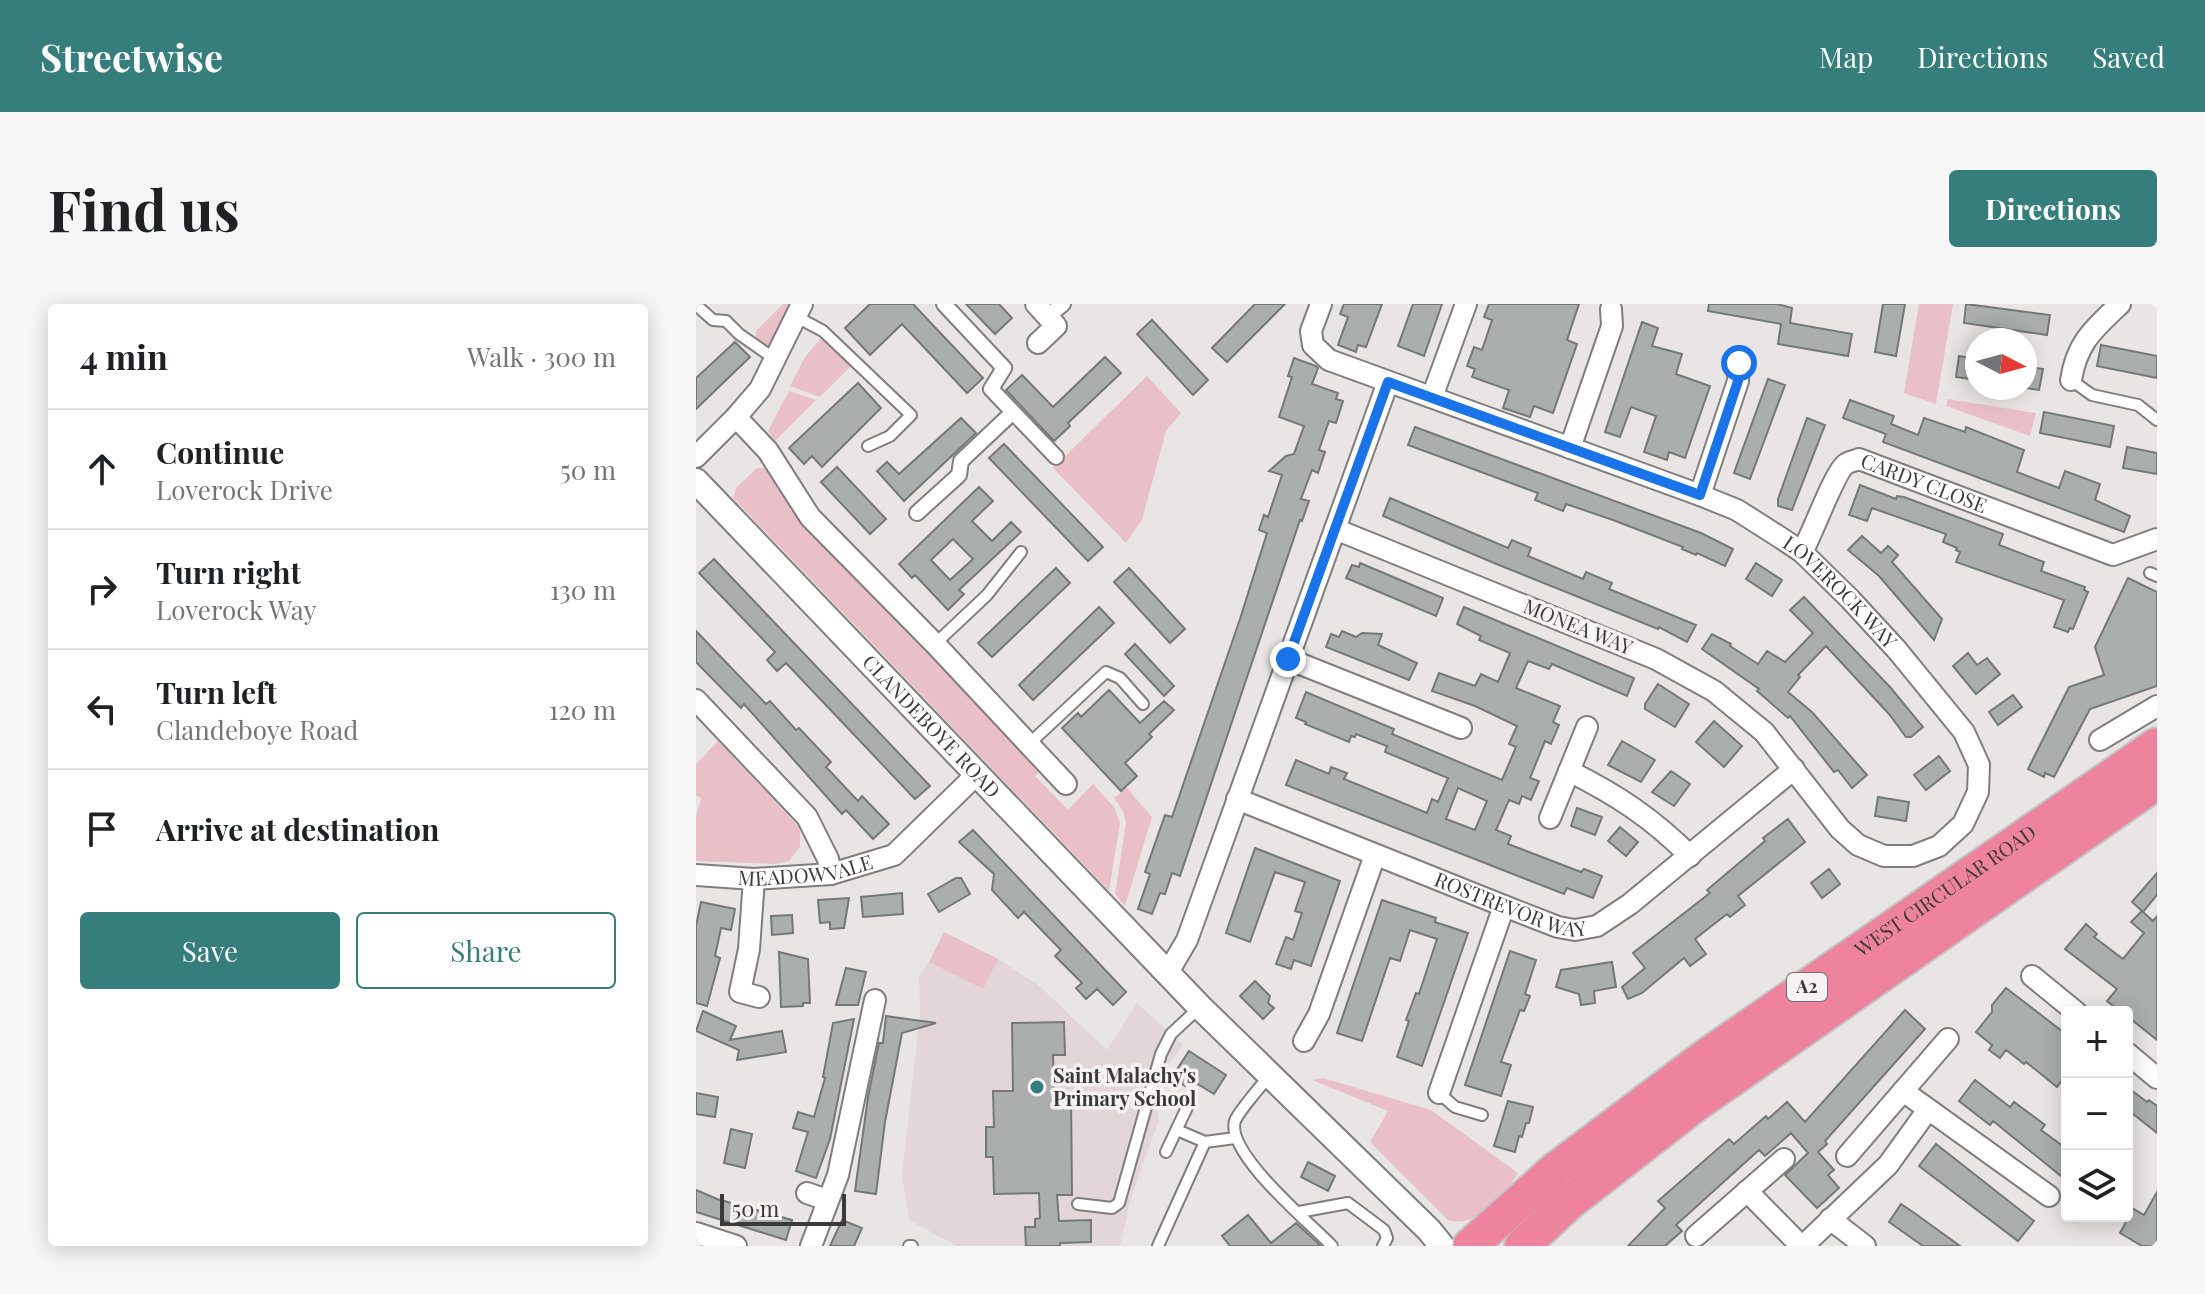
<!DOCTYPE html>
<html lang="en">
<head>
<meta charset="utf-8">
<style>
  :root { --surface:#fff; --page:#f6f6f6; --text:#202124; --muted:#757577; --line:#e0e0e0; --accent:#367e7c }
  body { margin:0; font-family:"Playfair Display",serif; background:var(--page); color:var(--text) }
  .controls { position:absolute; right:24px; bottom:24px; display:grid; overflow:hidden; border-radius:8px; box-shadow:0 4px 20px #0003 }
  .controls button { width:72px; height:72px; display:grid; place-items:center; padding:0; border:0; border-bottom:2px solid var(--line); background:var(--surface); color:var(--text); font:40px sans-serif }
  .compass { position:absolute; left:1269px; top:24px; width:72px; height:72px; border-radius:50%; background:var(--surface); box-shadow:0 4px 20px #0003; rotate:96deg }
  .scale { position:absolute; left:24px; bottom:20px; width:126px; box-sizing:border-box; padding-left:8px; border:4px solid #3b3939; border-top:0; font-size:22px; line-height:28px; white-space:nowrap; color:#3b3939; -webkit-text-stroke:6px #f6f2f3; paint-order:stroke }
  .stop { position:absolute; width:24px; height:24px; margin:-18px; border:6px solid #1a73e8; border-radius:50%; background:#fff }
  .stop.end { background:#1a73e8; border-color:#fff; box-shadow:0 2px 8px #0008 }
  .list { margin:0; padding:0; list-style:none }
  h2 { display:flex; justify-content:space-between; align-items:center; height:104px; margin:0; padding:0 32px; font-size:34px }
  h2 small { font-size:26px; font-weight:400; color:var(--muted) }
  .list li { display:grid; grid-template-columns:52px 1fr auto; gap:24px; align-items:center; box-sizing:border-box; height:120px; padding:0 32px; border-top:2px solid var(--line) }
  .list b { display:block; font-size:30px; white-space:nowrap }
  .list p { margin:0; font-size:26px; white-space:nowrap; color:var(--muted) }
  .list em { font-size:26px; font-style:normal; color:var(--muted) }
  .actions { display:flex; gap:16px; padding:24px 32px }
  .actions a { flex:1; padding:18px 0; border:2px solid var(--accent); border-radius:8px; text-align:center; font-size:28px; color:var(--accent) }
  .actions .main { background:var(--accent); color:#fff }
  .icon { flex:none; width:44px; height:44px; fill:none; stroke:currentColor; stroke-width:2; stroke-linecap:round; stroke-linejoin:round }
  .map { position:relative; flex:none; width:1461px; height:942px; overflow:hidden; border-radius:8px }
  header { display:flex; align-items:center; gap:48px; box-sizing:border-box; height:112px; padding:0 40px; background:var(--accent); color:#fff }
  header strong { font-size:38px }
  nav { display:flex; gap:44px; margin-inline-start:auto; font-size:28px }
  .intro { display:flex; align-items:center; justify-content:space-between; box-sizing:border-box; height:192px; padding:0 48px }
  h1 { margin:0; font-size:56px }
  .button { padding:20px 36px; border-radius:8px; background:var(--accent); color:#fff; font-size:28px; font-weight:700 }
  main { display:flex; gap:48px; padding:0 48px }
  aside { flex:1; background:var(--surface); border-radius:8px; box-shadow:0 4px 20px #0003 }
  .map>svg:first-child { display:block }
</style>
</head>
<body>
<header>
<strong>Streetwise</strong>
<nav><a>Map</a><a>Directions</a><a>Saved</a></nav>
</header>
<div class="intro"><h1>Find us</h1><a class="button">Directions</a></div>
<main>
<aside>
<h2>4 min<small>Walk · 300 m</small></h2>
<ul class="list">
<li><svg class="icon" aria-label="ahead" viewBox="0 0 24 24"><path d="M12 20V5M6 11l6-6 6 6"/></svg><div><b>Continue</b><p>Loverock Drive</p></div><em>50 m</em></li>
<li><svg class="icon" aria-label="right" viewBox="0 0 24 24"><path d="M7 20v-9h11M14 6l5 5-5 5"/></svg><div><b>Turn right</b><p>Loverock Way</p></div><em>130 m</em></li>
<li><svg class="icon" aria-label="left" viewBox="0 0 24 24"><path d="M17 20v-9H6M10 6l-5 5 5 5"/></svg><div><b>Turn left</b><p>Clandeboye Road</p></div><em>120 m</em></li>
<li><svg class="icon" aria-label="arrive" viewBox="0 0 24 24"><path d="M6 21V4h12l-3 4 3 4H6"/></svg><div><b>Arrive at destination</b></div></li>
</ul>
<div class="actions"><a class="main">Save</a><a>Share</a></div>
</aside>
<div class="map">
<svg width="1461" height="942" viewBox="0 0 1461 942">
  <rect width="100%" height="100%" fill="#e9e5e5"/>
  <path fill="#e2d6d8" d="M248 628 302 655 342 681 411 746 441 699 487 741 470 764 461 803 463 816 436 891 424 942H261L213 916 206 872 224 710 223 671 233 658Z"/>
  <path fill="#eac0c8" d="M87 0H94L78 39 70 42 60 36V27Z
    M1223 0H1257L1240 100 1208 89Z
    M126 33 155 62 124 93 94 82 109 53Z
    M451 72 485 109 470 127 446 216 430 239 357 164Z
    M93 87 120 96 79 137 72 127Z
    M1252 95 1340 109 1334 132 1250 102Z
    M61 164H72L96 204 347 464 339 472 372 506 397 480 418 503 424 519 413 587 37 194 40 184Z
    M22 437 104 524V543L93 557 80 560 0 557V512L5 494 0 491V460Z
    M431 484 456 513 429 602 419 590 430 518 427 507 418 494Z
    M248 628 302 655 287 685 233 658Z
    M627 774 735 806 822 869C807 892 781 925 752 916L674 838 692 807 616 776Z"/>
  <path fill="#aaaead" stroke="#757878" stroke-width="2" fill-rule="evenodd" d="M174 0H217L287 74 271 89 206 20 174 51 149 24Z
    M270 0H303L316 14 299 30Z
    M559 0H589L531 58 516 44Z
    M648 0H686L670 43 662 41 660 48 642 41 652 13 644 10Z
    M717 0H746L728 52 702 42Z
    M793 0H883L871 36 881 40 857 109 838 102 834 113 807 104 813 86 776 73 779 65 771 62 778 43 786 46 796 16 788 13Z
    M1013 0H1081L1096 4 1094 19 1156 30 1152 52 1082 40 1085 20 1012 7Z
    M1187 0H1209L1200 52 1179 48Z
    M1270 0 1354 11 1351 31 1268 19Z
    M456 16 512 76 497 91 441 30Z
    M946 18 962 24 956 42 986 50 980 70 1014 82 989 154 973 148 971 156 948 148 960 112 935 103 924 133 909 128Z
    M39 38 54 53 0 105V74Z
    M1405 41 1461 52V74L1401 62Z
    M1263 52 1281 55V76L1260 73Z
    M409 53 425 69 372 119 374 122 358 137 310 86 326 71 357 103Z
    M598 54 620 62 622 64 616 80 642 89 640 95 647 97 640 119 633 117 623 146 629 148 622 169 616 166 605 195 613 197 606 217 604 216 484 572 476 569 469 590 464 589 456 610 442 605 454 570 449 568 469 511 476 513 544 315 571 229 563 226 568 211 572 213 586 171 573 167 590 152 598 150 608 122 583 113 596 73 592 72Z
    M1329 62 1347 65 1343 86 1329 84Z
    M1072 75 1089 81 1054 175 1038 169Z
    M162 79 185 104 126 163 116 152 108 160 93 144Z
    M1154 96 1198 112 1195 120 1222 131 1228 114 1269 128 1270 123 1328 146 1321 168 1363 184 1369 167 1404 180 1399 196 1434 212 1428 228 1187 138 1190 130 1147 114Z
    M1348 108 1418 122 1414 143 1344 129Z
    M265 114 280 129 208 197 181 167 191 158 203 170Z
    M1111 114 1129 121 1096 206 1082 202V195Z
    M719 123 1005 229 1037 245 1029 262 1001 249 1000 251 986 245 987 243 917 216 870 200 867 207 839 196 842 189 712 141Z
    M308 140 407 243 392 257 293 154Z
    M1431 143 1461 149V170L1427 164Z
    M141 163 190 215 174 230 125 178Z
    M1164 181 1200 195 1201 192 1208 193 1307 230 1303 241 1348 258 1345 267 1389 283 1388 286 1392 288 1377 325 1374 324 1372 328 1358 323 1368 296 1260 258 1264 248 1260 246 1261 244 1247 238 1250 230 1176 204 1171 217 1153 211Z
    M283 183 297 197 276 217 296 237 315 218 325 228 263 286 268 290 252 306 219 271 216 274 203 260ZM257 235 277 255 254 276 235 256Z
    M694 194 812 244 816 236 835 244 832 252 887 275 890 268 916 279 913 285 1000 321 991 338 963 323 962 325 798 259 687 212Z
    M1166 232 1185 249 1192 242 1202 251 1196 258 1246 315 1238 336 1183 272 1152 246Z
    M18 255 234 482 219 495 90 359 81 367 71 356 79 348 3 269Z
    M664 259 747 294 740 312 650 274 656 261 663 263Z
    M1060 259 1086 276 1076 292 1050 275Z
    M360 264 374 279 296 353 282 339Z
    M433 264 489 325 474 339 418 278Z
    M1432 274 1461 288V382L1394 405 1358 473 1349 469 1348 473 1332 465 1373 383 1408 371 1399 343Z
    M1108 293 1194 383 1227 423 1215 433H1210L1193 410 1130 342 1102 371 1104 373 1092 388 1116 408 1171 471 1156 484 1142 466 1138 468 1094 412 1092 414 1061 387 1063 385 1006 345 1016 330 1035 340 1034 342 1062 360 1071 347 1089 358 1117 329 1094 306Z
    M403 303 418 319 337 396 323 381Z
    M768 303 938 374 931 392 856 360 853 365 832 357 820 384 864 402 857 418 863 421 855 440 849 437 834 474 843 477 835 496 826 492 823 500 813 496 800 526 815 532 812 540 885 568 888 565 906 572 897 594 871 584 868 590 590 481 600 456 633 470 635 463 651 469 648 475 731 509 736 495 742 498 752 474 689 448 691 442 660 430 659 433 655 432 653 438 609 420 610 418 600 414 610 388 698 425 696 430 806 476 820 443 813 440 821 422 779 402 736 387 743 369 779 382 785 370 802 378 814 349 783 336 785 332 761 320ZM762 484 791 497 779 526 750 515Z
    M0 327 70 400 74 397 100 426 103 424 135 458 130 463 162 497 166 492 193 520 177 535 150 506 146 510 48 400 45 404 0 358Z
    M646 327 660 333 666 329 686 330 682 341 721 359 713 376 630 343 635 330 643 333Z
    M439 340 478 382 468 392 429 350Z
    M1272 349 1281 361 1291 354 1304 370 1280 390 1257 362Z
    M962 380 993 400 979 423 949 405V400Z
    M413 386 444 419 468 397 478 406 453 430 456 433 429 459 441 472 425 487 366 424 382 409 385 413Z
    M1317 391 1326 403 1302 421 1293 408Z
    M1018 417 1046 442 1028 463 1000 438Z
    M926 437 959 456 945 478 912 461Z
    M1243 452 1254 467 1230 486 1218 471Z
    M975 467 994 480 978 502 956 488Z
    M1182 493 1213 498 1210 517 1179 512Z
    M881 504 906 513 899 531 875 522Z
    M1092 515 1109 538 1042 592 1049 601 1034 613 1031 610 999 635 1010 650 994 662 988 654 946 689 932 695 926 683 949 664 937 649 1014 589 1011 586 1069 537 1067 534Z
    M924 523 942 538 930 552 912 537Z
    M277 526 430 688 417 701 401 685 390 695 380 684 386 679 359 652 365 646 328 608 322 614 296 586 298 570 263 538Z
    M559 544 644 577 615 662 598 656 595 665 580 660 590 633 597 636 606 609 599 607 609 578 579 568 554 638 530 629Z
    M1133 565 1144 580 1126 594 1115 579Z
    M1461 569V591L1447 608 1436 598Z
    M260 574H265L274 590 243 608 232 590Z
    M206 589 207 610 167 613 165 593Z
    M153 594 148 624 134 625V618L124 619 122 596Z
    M686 596 740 614 739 618 772 629 726 762 701 753 713 717 710 716 720 689 723 690 741 635 714 626 704 657 694 654 666 737 641 729Z
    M5 598 39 605 35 626 25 624 19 652 24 654 11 702 0 699V622Z
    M1446 607 1457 617 1461 612V736L1431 712V708H1425L1411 697 1421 685 1369 645 1390 620 1401 630 1398 633 1427 655 1448 629 1435 618Z
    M96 611 97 629 76 631 75 612Z
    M814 647 840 656 829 690 834 692 828 707 824 706 805 758 815 761 805 792 769 781Z
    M83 648 112 655 114 699H107V702L85 703Z
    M916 658 920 683 898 687 899 699 885 701 883 690 860 683 865 666Z
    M150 664 170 668 162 701H140Z
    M559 677 574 692 572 699 578 704 567 715 544 692Z
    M1310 684 1371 731V770L1361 783 1330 758 1328 760 1310 746 1304 754 1293 746 1296 741 1280 728 1296 708V701Z
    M1209 706 1229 725 1129 837 1131 840 1122 848 1138 866 1132 871 1143 884 1121 904 1089 871 1112 849 1095 829 1069 852 1063 846 1001 902 980 921 986 927 969 942H932L969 904 962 897 1033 835 1038 840 1070 812 1072 815 1091 798 1109 818Z
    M7 707 40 722 34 736 86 727 90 748 41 756 43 746 0 727Z
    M190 712 240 719 206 729 189 818 180 890 159 887 172 793 183 739H187Z
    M158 715 134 835 120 874 100 867 112 828 97 824 102 808 118 813 129 774 127 773 137 719Z
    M368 718 369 751H357L358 791H375L376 891H361L363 917 395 916V938L364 939V942H330L329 923H339V915L344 914 343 889 298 890 297 853H290V823H298L297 787H317L316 719Z
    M493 747 530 771 518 790 493 775 489 782 476 773Z
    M1279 776 1314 803 1318 798 1349 821 1345 826 1371 845V864L1365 872 1297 817 1294 821 1263 797Z
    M1431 783 1451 798 1453 796 1461 802V829L1431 805Z
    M0 789 22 793 19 813 0 810Z
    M812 797 837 803 833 819H830L826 833 823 832 819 848 798 842Z
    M35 825 56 830 49 864 28 859Z
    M1240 840 1338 917 1322 937 1223 862Z
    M612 858 639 872 632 887 605 873Z
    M0 886 21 895 96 916 90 936 0 908Z
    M1461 888V942H1446L1424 929 1431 916V901L1448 911Z
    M1205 900 1217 908 1264 942H1227L1193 918Z
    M552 911 575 939 600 919 625 942H534L526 932Z
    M146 916 166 924 158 942H134Z"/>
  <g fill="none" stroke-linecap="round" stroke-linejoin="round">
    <defs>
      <path id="service" d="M0 1 17 16 30 17 43 30 79 55
        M99 12 127 27 215 111 194 132 172 142
        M1375 76 1396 91 1442 101 1461 116
        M1454 269 1461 272
        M239 340 291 291 325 248
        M333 440 410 368 424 374 447 400
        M573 772C566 781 542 808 539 817 529 849 615 920 636 942
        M743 789 759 803 786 811
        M481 826 509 838
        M470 848 494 797
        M382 900 416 904 423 899 465 750 475 730 504 703
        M603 908 652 899 688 926 691 934 687 942
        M213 942H216
        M462 942 509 838 539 834"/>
      <path id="pedestrian" d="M248 0 308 64 295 85 360 153
        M351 13 367 0
        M221 209 263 171 265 157 317 108"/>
      <g id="minor">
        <path d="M340 0 360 22 342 39"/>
        <path id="s1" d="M625 0 615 27 617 41 633 56 1004 191 1041 206 1085 234 1106 248 1154 295 1201 346 1268 428 1283 461 1282 488 1267 520 1243 542 1217 552H1188L1162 541 1144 525 1068 428 1018 387 960 355 639 225"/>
        <path d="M1375 76C1381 38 1398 25 1424 0"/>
        <path d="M736 93 770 0"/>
        <path d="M40 113 72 147 114 213 239 340 370 480"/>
        <path d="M874 144 916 22 915 5"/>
        <path d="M0 153 40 113 64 85 106 0"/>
        <path d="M1004 191 1042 77 1043 59"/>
        <path id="s2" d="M1106 248C1116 231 1139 167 1150 160 1154 157 1159 157 1163 155L1417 251 1461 235"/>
        <path d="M592 355 765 424"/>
        <path d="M0 396 111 513 132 555 135 570"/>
        <path d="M1404 436 1461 402"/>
        <path d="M873 467C921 491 956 514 994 552"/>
        <path id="s3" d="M541 495 808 602 862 623 879 626 901 622 934 600 1098 465"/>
        <path d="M854 514 891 423"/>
        <path id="s4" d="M0 571 58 575 135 570 198 551 280 471"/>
        <path d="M58 575 53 645 44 688 63 693"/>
        <path d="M471 670 491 636 692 78"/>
        <path d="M1336 672 1380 708"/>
        <path d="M608 737 623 710 679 551"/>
        <path d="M1431 749 1461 774"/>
        <path d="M1207 787 1353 892"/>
        <path d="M743 789 808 602"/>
        <path d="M1151 852 1252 735"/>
        <path d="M1051 887 1105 942"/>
        <path d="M111 889 131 896"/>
        <path d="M1134 915 1169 942"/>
        <path d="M0 929 40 942"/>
        <path d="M1000 932 1088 855"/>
        <path d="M115 942 142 871 179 696"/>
        <path d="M1107 942 1192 861 1231 807"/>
      </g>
      <g id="tertiary">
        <path id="s5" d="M0 177 504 703 733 926 746 942"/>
      </g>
      <g id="trunk">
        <path id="s6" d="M774 942 859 866 1009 753 1461 441"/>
        <path d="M826 942 875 897 997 802 1461 478"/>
      </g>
    </defs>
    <use href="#service" stroke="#817d7e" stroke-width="14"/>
    <use href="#pedestrian" stroke="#817d7e" stroke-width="18"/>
    <use href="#minor" stroke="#817d7e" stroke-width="24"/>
    <use href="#tertiary" stroke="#817d7e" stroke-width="28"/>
    <use href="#trunk" stroke="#c4c4c4" stroke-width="38"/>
    <use href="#service" stroke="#fff" stroke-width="10"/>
    <use href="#pedestrian" stroke="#fff" stroke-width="14"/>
    <use href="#minor" stroke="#fff" stroke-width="20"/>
    <use href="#tertiary" stroke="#fff" stroke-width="24"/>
    <use href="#trunk" stroke="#ee839e" stroke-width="34"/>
  </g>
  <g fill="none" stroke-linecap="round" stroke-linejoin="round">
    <path stroke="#1a73e8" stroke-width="10" d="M592 355 692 78 1004 191 1042 77 1043 59"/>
  </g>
  <circle fill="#367e7c" stroke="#f6f2f3" stroke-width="3" cx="341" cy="783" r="8"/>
  <g text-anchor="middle" stroke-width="7" stroke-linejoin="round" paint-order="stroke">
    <rect fill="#f6f2f3" stroke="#737071" stroke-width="2" x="1091" y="669" width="40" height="28" rx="6"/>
    <g font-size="18" font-weight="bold" fill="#3b3939">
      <text x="1111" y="689">A2</text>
    </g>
    <g font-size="20" fill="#3b3939" stroke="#f6f2f3">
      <text dy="7" stroke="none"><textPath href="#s2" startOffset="182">CARDY CLOSE</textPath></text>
      <text dy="7" stroke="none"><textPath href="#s1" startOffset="632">LOVEROCK WAY</textPath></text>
      <text transform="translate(882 323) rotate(22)" y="7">MONEA WAY</text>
      <text dy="7" stroke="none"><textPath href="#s5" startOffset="340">CLANDEBOYE ROAD</textPath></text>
      <text dy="7" stroke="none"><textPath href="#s4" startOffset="110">MEADOWVALE</textPath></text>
      <text dy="7" stroke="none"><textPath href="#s6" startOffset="594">WEST CIRCULAR ROAD</textPath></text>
      <text dy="7" stroke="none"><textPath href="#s3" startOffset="294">ROSTREVOR WAY</textPath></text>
    </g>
    <g font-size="20" font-weight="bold" fill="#3b3939" stroke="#f6f2f3" text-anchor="start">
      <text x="357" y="779">Saint Malachy's<tspan x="357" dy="23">Primary School</tspan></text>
    </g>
  </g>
</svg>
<div class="controls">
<button>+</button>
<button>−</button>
<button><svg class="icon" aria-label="layers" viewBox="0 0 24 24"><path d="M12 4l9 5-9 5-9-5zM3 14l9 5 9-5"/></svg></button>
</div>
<svg class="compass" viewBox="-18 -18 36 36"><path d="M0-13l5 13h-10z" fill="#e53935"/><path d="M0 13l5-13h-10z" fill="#757577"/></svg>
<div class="scale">50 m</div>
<div class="stop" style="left:1043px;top:59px"></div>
<div class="stop end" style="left:592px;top:355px"></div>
</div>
</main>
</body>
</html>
